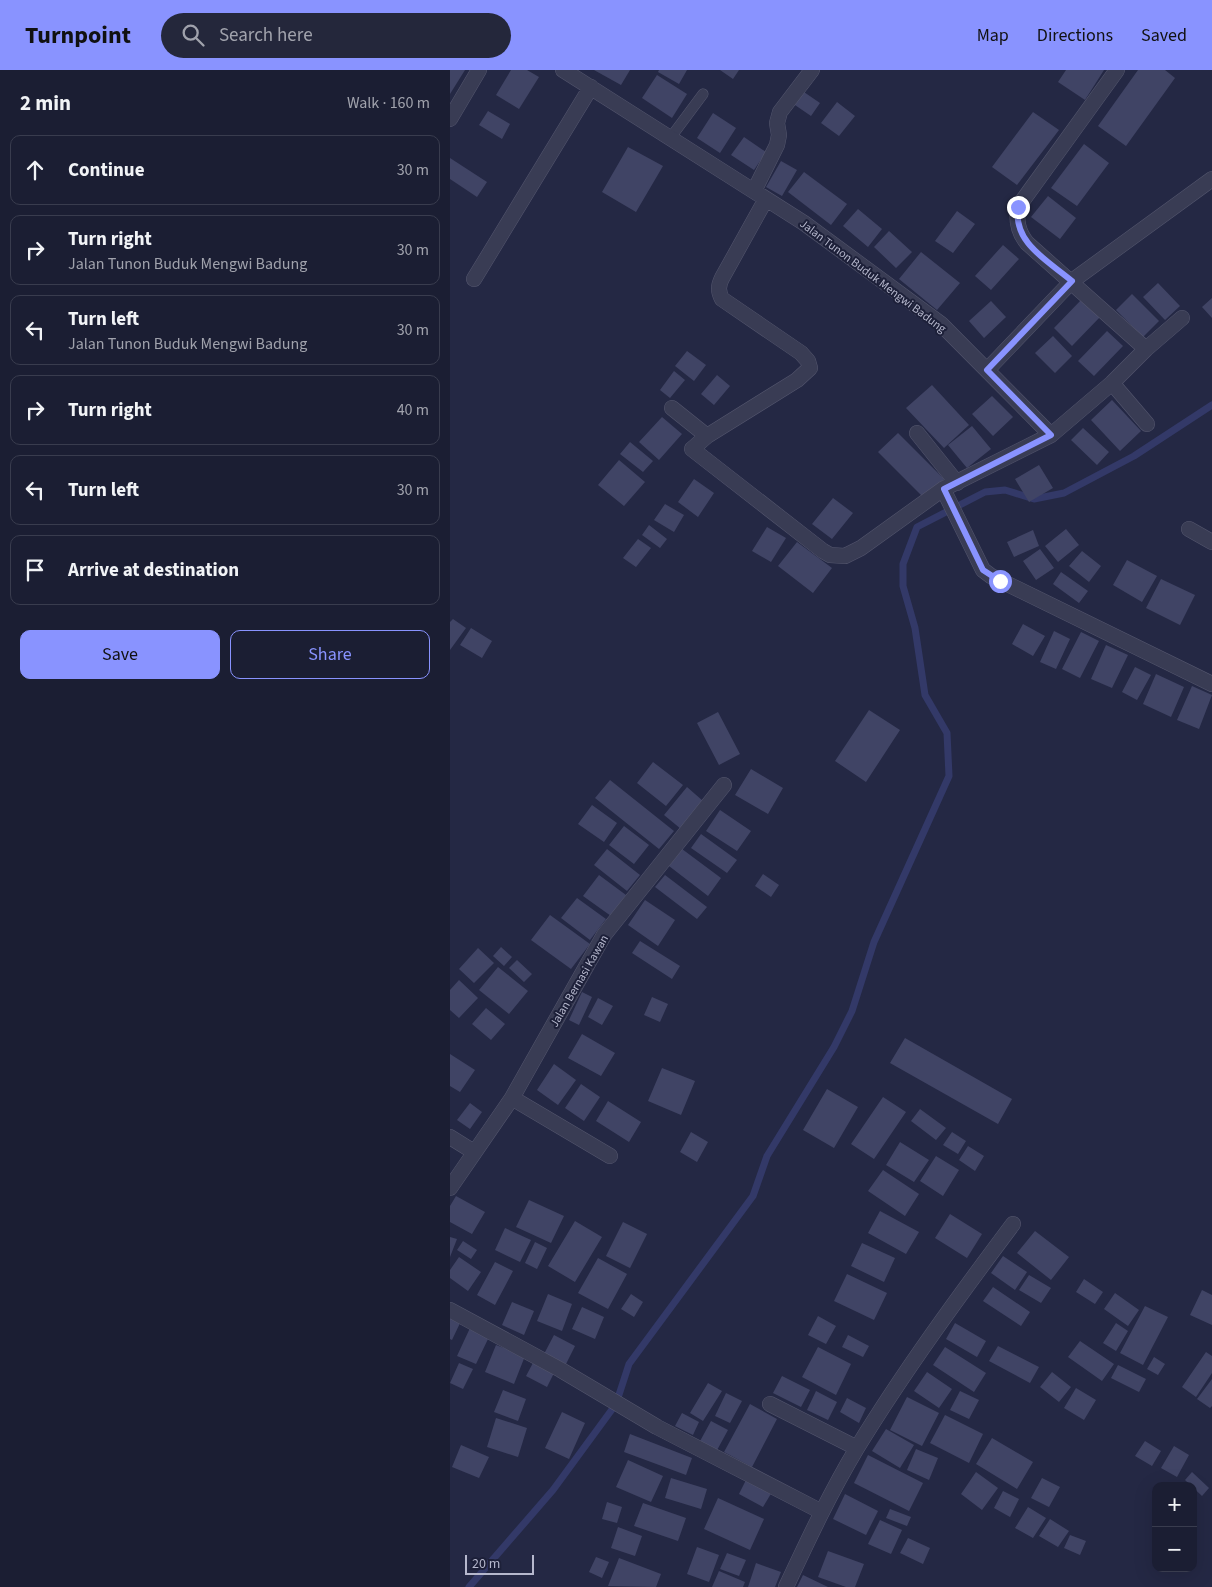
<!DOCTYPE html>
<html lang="en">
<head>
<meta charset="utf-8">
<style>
  :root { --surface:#1b1e33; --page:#24273b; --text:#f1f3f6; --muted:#a0a2ac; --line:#393c4e; --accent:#8993ff }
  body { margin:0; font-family:"Source Sans 3",sans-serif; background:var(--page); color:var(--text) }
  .controls { position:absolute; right:15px; bottom:15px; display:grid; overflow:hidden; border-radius:10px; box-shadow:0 5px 20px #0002 }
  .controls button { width:45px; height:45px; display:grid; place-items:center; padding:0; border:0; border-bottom:1px solid var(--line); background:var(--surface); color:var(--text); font:25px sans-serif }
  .scale { position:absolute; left:15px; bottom:12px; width:69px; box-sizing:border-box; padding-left:5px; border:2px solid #b6b8cd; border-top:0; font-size:14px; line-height:18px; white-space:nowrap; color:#b6b8cd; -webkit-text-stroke:4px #1d2039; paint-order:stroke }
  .stop { position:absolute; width:15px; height:15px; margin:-11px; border:4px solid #8993ff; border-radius:50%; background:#fff }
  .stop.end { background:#8993ff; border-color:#fff; box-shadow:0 1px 5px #0008 }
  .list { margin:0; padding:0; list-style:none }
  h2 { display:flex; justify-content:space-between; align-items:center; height:65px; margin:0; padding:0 20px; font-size:21px }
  h2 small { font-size:16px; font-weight:400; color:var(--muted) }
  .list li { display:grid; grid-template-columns:32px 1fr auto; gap:15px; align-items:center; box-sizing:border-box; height:70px; margin:0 10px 10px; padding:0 10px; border:1px solid var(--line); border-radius:10px }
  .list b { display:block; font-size:19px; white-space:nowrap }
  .list p { margin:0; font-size:16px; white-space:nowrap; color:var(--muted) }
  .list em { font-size:16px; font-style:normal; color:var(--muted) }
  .actions { display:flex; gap:10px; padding:15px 20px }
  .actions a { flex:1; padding:11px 0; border:1px solid var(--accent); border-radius:10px; text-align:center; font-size:18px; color:var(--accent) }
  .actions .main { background:var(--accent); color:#111 }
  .icon { flex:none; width:28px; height:28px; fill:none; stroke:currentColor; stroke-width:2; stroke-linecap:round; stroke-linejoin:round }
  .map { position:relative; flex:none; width:762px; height:1517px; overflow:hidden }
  header { display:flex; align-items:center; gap:30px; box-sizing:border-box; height:70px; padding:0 25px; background:var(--accent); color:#111 }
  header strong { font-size:24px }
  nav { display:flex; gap:28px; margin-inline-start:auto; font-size:18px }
  .search { width:350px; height:45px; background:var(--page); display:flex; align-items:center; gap:12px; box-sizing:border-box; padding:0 18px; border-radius:28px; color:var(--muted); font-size:19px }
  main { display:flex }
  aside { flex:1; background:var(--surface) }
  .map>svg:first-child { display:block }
</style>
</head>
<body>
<header>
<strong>Turnpoint</strong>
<div class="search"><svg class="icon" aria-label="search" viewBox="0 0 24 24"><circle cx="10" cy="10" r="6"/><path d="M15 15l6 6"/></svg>Search here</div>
<nav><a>Map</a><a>Directions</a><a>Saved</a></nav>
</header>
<main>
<aside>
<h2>2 min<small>Walk · 160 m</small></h2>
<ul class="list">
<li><svg class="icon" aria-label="ahead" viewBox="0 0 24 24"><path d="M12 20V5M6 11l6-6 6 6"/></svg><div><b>Continue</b></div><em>30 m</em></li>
<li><svg class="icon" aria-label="right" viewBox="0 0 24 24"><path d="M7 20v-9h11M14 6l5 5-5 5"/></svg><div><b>Turn right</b><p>Jalan Tunon Buduk Mengwi Badung</p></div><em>30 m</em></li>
<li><svg class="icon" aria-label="left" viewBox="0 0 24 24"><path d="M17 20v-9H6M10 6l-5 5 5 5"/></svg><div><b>Turn left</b><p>Jalan Tunon Buduk Mengwi Badung</p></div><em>30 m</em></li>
<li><svg class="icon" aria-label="right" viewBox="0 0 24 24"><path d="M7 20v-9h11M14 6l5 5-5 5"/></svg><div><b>Turn right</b></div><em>40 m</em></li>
<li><svg class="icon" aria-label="left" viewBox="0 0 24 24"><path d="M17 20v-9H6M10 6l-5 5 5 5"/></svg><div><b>Turn left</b></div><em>30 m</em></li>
<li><svg class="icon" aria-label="arrive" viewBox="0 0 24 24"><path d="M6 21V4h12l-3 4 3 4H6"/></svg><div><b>Arrive at destination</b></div></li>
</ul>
<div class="actions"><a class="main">Save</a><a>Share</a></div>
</aside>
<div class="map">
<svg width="762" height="1517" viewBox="0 0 762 1517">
  <rect width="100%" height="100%" fill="#242844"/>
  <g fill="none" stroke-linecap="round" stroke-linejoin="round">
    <path stroke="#333968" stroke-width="7" d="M19 1517 103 1420 166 1334 179 1294 303 1126 317 1086 384 977 402 941 424 872 499 706 497 663 475 625 465 558 453 516V494L467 457 535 422 555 420 584 429 614 423 684 386 762 335"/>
  </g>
  <path fill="#404465" d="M0 0H15L0 24Z
    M61 0H77L89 7 69 39 46 25Z
    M144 0H180L171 15Z
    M209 0H237L229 14 208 2Z
    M270 0H289L283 9Z
    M616 0H654L635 30 608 12Z
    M688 0H715L725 8 676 76 648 56Z
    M207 5 237 24 222 48 192 28Z
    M351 20 370 33 361 46 342 33Z
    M387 32 405 46 389 66 371 53Z
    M38 41 60 54 52 69 29 55Z
    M583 42 609 60 567 115 542 97Z
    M263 43 286 58 270 83 247 68Z
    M294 67 316 82 304 100 281 85Z
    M634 74 659 93 627 136 601 118Z
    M178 77 213 96 186 142 152 122Z
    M0 88 37 112 27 127 0 109Z
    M331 91 347 100 332 126 316 117Z
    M354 102 397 134 381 155 338 122Z
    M598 126 626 148 610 169 581 147Z
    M408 139 432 159 418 177 393 156Z
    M507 141 525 154 503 183 485 171Z
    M439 161 462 182 446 198 424 177Z
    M553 175 569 189 541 220 525 206Z
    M471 182 510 213 487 240 449 209Z
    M708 213 730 236 715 250 693 227Z
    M682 224 709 251 693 267 666 240Z
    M762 228V248L752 237Z
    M632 229 650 247 622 276 604 258Z
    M541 231 556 247 534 268 519 251Z
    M657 261 673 276 644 306 628 291Z
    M603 266 622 286 605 303 585 283Z
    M237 281 256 295 244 311 225 296Z
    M224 301 235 310 220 328 210 320Z
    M267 305 280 316 264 335 251 324Z
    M482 315 519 355 494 378 456 338Z
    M542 326 563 347 543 366 522 344Z
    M662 330 691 361 670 381 641 350Z
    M212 347 232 364 209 390 189 372Z
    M522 356 541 379 517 398 498 375Z
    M633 358 659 382 647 395 621 370Z
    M448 363 494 409 474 428 428 382Z
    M180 372 203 391 193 402 170 384Z
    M169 390 195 412 174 436 148 415Z
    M589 395 603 418 579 432 565 409Z
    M244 409 264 423 248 447 228 432Z
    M383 428 403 443 382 469 362 454Z
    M215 434 234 445 224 462 204 450Z
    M199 455 217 469 210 478 192 465Z
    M317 457 336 468 321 492 302 481Z
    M616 459 629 475 608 492 595 476Z
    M583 460 589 476 564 487 557 472Z
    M188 469 201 478 186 497 173 488Z
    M347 472 382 498 363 523 328 496Z
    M590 479 604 498 586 510 573 491Z
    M632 481 651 496 639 512 619 496Z
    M677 490 707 506 692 532 663 515Z
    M611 502 638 521 629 533 603 514Z
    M711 509 745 525 730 555 696 538Z
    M3 549 16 558 0 580V552Z
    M573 554 595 566 583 586 562 574Z
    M21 558 42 571 32 588 10 575Z
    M604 561 620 569 606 599 590 592Z
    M631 562 649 571 630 608 612 599Z
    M656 575 678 585 662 618 641 609Z
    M685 597 701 605 687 630 672 622Z
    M706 604 734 617 721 647 693 634Z
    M742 616 762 625 749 659 727 650Z
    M419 640 450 660 416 712 385 691Z
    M268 642 290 684 269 695 247 653Z
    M203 692 233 715 216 736 187 713Z
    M301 699 333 718 318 744 285 725Z
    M160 710 224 761 209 779 145 728Z
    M237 717 253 731 231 759 214 745Z
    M142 735 167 753 154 772 128 754Z
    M270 740 301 761 287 781 256 761Z
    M174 756 199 775 184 794 159 775Z
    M251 764 287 790 277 803 241 778Z
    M157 779 190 805 177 821 144 795Z
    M232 779 271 808 258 826 219 796Z
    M313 804 329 815 321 827 305 816Z
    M149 805 176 825 161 846 133 826Z
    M215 805 257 837 247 849 205 817Z
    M127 828 156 849 140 870 111 848Z
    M195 830 225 850 208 876 178 855Z
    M100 845 140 874 121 899 81 870Z
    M190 871 230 896 222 909 182 883Z
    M51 877 62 887 54 896 43 886Z
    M28 878 44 893 24 913 9 899Z
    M67 890 82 904 74 912 59 898Z
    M48 897 78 921 59 944 29 920Z
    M9 910 28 928 9 948 0 940V920Z
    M132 922 142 927 129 955 119 950Z
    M202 927 218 934 210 952 194 945Z
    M148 928 163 936 152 955 138 947Z
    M36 938 55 954 41 970 22 954Z
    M132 964 165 983 151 1006 118 988Z
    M455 968 562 1029 548 1054 440 993Z
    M0 984 25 1000 10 1022 0 1016Z
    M104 994 126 1010 108 1035 87 1020Z
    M212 998 245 1011 231 1045 198 1031Z
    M131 1014 150 1027 134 1051 115 1038Z
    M377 1019 408 1037 384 1078 353 1060Z
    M433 1027 456 1042 424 1089 401 1074Z
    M158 1031 191 1052 179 1072 146 1051Z
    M20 1033 32 1042 20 1059 7 1050Z
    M470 1039 496 1058 486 1070 461 1051Z
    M241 1062 258 1072 247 1092 230 1082Z
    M502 1062 516 1071 508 1084 493 1075Z
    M450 1072 479 1090 464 1112 436 1095Z
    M518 1076 534 1086 525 1101 509 1090Z
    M486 1086 509 1100 493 1126 470 1111Z
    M433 1100 469 1124 455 1146 418 1121Z
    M6 1126 35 1142 22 1164 0 1152V1136Z
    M79 1130 114 1146 101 1173 66 1157Z
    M430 1141 469 1162 456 1184 418 1163Z
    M500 1144 532 1164 517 1188 485 1168Z
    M125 1151 152 1167 125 1212 98 1196Z
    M173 1152 197 1164 180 1198 156 1186Z
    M55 1158 81 1170 70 1192 45 1180Z
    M585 1161 619 1187 601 1210 567 1183Z
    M0 1167 7 1169 0 1187Z
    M13 1171 27 1180 21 1189 7 1180Z
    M85 1172 97 1178 87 1199 75 1193Z
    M412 1173 445 1188 434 1212 401 1196Z
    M553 1186 577 1202 565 1220 541 1203Z
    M9 1187 31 1202 18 1221 0 1208V1200Z
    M148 1188 177 1204 158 1239 128 1223Z
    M45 1192 63 1201 45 1235 27 1225Z
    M397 1204 437 1223 424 1250 384 1231Z
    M579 1205 601 1218 591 1233 569 1220Z
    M634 1209 653 1222 645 1234 626 1222Z
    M543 1217 580 1242 571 1256 533 1231Z
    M752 1220 762 1225V1255L740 1245Z
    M665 1223 689 1240 678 1256 654 1239Z
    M98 1224 122 1234 112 1261 87 1251Z
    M181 1224 193 1232 184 1247 171 1239Z
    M62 1232 84 1241 74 1265 52 1255Z
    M695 1236 718 1247 693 1295 670 1283Z
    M132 1237 154 1247 145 1269 122 1259Z
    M0 1245 11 1251 2 1270 0 1269Z
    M368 1246 386 1256 376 1274 358 1265Z
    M505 1253 536 1271 527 1287 496 1269Z
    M666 1253 678 1261 666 1281 653 1273Z
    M20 1258 39 1267 26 1294 7 1286Z
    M104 1265 125 1276 116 1294 94 1284Z
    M398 1265 419 1276 413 1287 392 1277Z
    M630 1271 664 1294 652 1311 618 1287Z
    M46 1275 75 1286 64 1314 35 1302Z
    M548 1276 589 1297 580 1313 539 1291Z
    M368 1277 401 1294 386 1325 352 1307Z
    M495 1277 536 1303 524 1322 483 1295Z
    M756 1282 762 1286V1303L746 1327 732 1317Z
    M704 1287 715 1294 708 1305 697 1299Z
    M84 1291 105 1301 97 1317 76 1306Z
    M9 1293 23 1299 13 1319 0 1313Z
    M668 1295 696 1309 689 1322 661 1308Z
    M477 1302 502 1319 489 1338 464 1321Z
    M602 1302 621 1317 609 1332 590 1317Z
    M332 1306 360 1320 351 1337 323 1323Z
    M762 1309V1336L760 1338 747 1329Z
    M258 1313 272 1321 253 1351 240 1343Z
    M626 1318 646 1330 634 1350 614 1338Z
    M53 1320 76 1329 68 1351 44 1342Z
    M366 1321 387 1332 378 1350 357 1340Z
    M510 1321 529 1330 519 1349 500 1340Z
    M276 1323 292 1331 280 1353 265 1346Z
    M457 1327 489 1343 472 1376 440 1360Z
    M397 1328 416 1338 409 1353 390 1342Z
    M300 1334 327 1349 302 1397 274 1382Z
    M112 1342 135 1353 119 1389 95 1378Z
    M232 1343 249 1352 243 1365 225 1356Z
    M495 1345 533 1364 519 1393 480 1373Z
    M46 1348 77 1358 68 1387 37 1377Z
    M261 1351 278 1360 266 1382 249 1373Z
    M436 1359 464 1375 450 1398 422 1381Z
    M180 1364 242 1388 236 1405 174 1382Z
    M542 1368 583 1392 567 1419 526 1394Z
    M695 1371 711 1381 702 1396 685 1386Z
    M11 1375 39 1387 29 1408 2 1397Z
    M724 1376 739 1385 727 1407 711 1398Z
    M466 1379 488 1388 479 1410 457 1400Z
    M418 1385 473 1413 459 1441 404 1413Z
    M178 1390 213 1406 201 1432 166 1417Z
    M526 1402 548 1418 532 1440 511 1424Z
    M742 1402 759 1418 752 1426 735 1410Z
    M221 1408 257 1419 251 1439 215 1428Z
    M297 1408 322 1422 313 1437 289 1424Z
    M592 1408 610 1417 599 1437 581 1428Z
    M553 1421 569 1429 560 1447 544 1438Z
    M395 1424 428 1441 416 1465 383 1449Z
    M268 1428 314 1449 300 1480 254 1459Z
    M157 1432 172 1437 167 1453 152 1449Z
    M193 1433 236 1448 228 1471 184 1456Z
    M578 1437 596 1448 583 1468 565 1458Z
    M440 1439 461 1447 457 1456 436 1448Z
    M600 1449 619 1461 608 1477 589 1466Z
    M430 1450 452 1460 441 1484 418 1474Z
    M168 1457 192 1466 185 1486 161 1478Z
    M620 1465 636 1471 630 1485 614 1478Z
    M458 1468 480 1478 473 1494 450 1483Z
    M247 1477 269 1485 259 1512 237 1504Z
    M378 1481 414 1494 405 1517H396L368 1507Z
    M277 1483 296 1490 289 1506 270 1499Z
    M146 1487 159 1492 152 1508 139 1502Z
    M169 1488 211 1504 206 1517 158 1516Z
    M306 1493 331 1502 325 1517H298Z
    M269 1501 295 1512 293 1517H262Z
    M353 1505 378 1517H347Z"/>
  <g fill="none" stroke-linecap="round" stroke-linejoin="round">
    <defs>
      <path id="lane" d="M221 67 253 24"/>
      <path id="street" d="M113 0 354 153 491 254 601 365 493 419 411 478 395 486 380 485 373 481 242 379 257 366 347 310 360 298 358 291 351 283 272 229C268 221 268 216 272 208L316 129
        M0 49 29 0
        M304 121 327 75 329 65 327 53 330 42 362 0
        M24 209 141 17
        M696 279 732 248
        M537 300 622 211 762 109
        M662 313 697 354
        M222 338 257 366
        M467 363 507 413
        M601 365 662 313 696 279 577 173C568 162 566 151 568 137L667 0
        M493 419 533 500 541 506 762 614
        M739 459 762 472
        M62 1028 160 1086
        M0 1067 24 1082
        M0 1118 62 1028 154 865 274 715
        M0 1240 111 1300 207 1357 372 1442
        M320 1334 407 1378
        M336 1517C358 1470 380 1423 407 1378 454 1301 509 1226 563 1154"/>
    </defs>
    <use href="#lane" stroke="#54566e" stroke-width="11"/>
    <use href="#street" stroke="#54566e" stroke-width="16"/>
    <use href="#lane" stroke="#393c54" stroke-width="10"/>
    <use href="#street" stroke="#393c54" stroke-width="15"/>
  </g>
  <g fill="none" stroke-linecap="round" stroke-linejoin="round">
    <path stroke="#8993ff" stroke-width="6" d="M550 511 533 500 494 419 601 365 537 300 622 211C597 190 563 173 568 137"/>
  </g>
  <g text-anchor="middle" stroke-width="4" stroke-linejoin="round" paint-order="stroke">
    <g font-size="12" fill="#b6b8cd" stroke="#1d2039">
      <text transform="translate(423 206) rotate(37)" y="4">Jalan Tunon Buduk Mengwi Badung</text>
      <text transform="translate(129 911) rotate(-60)" y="4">Jalan Bernasi Kawan</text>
    </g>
  </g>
</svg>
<div class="controls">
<button>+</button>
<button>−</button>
</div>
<div class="scale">20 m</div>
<div class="stop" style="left:550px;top:511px"></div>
<div class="stop end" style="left:568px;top:137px"></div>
</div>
</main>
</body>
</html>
